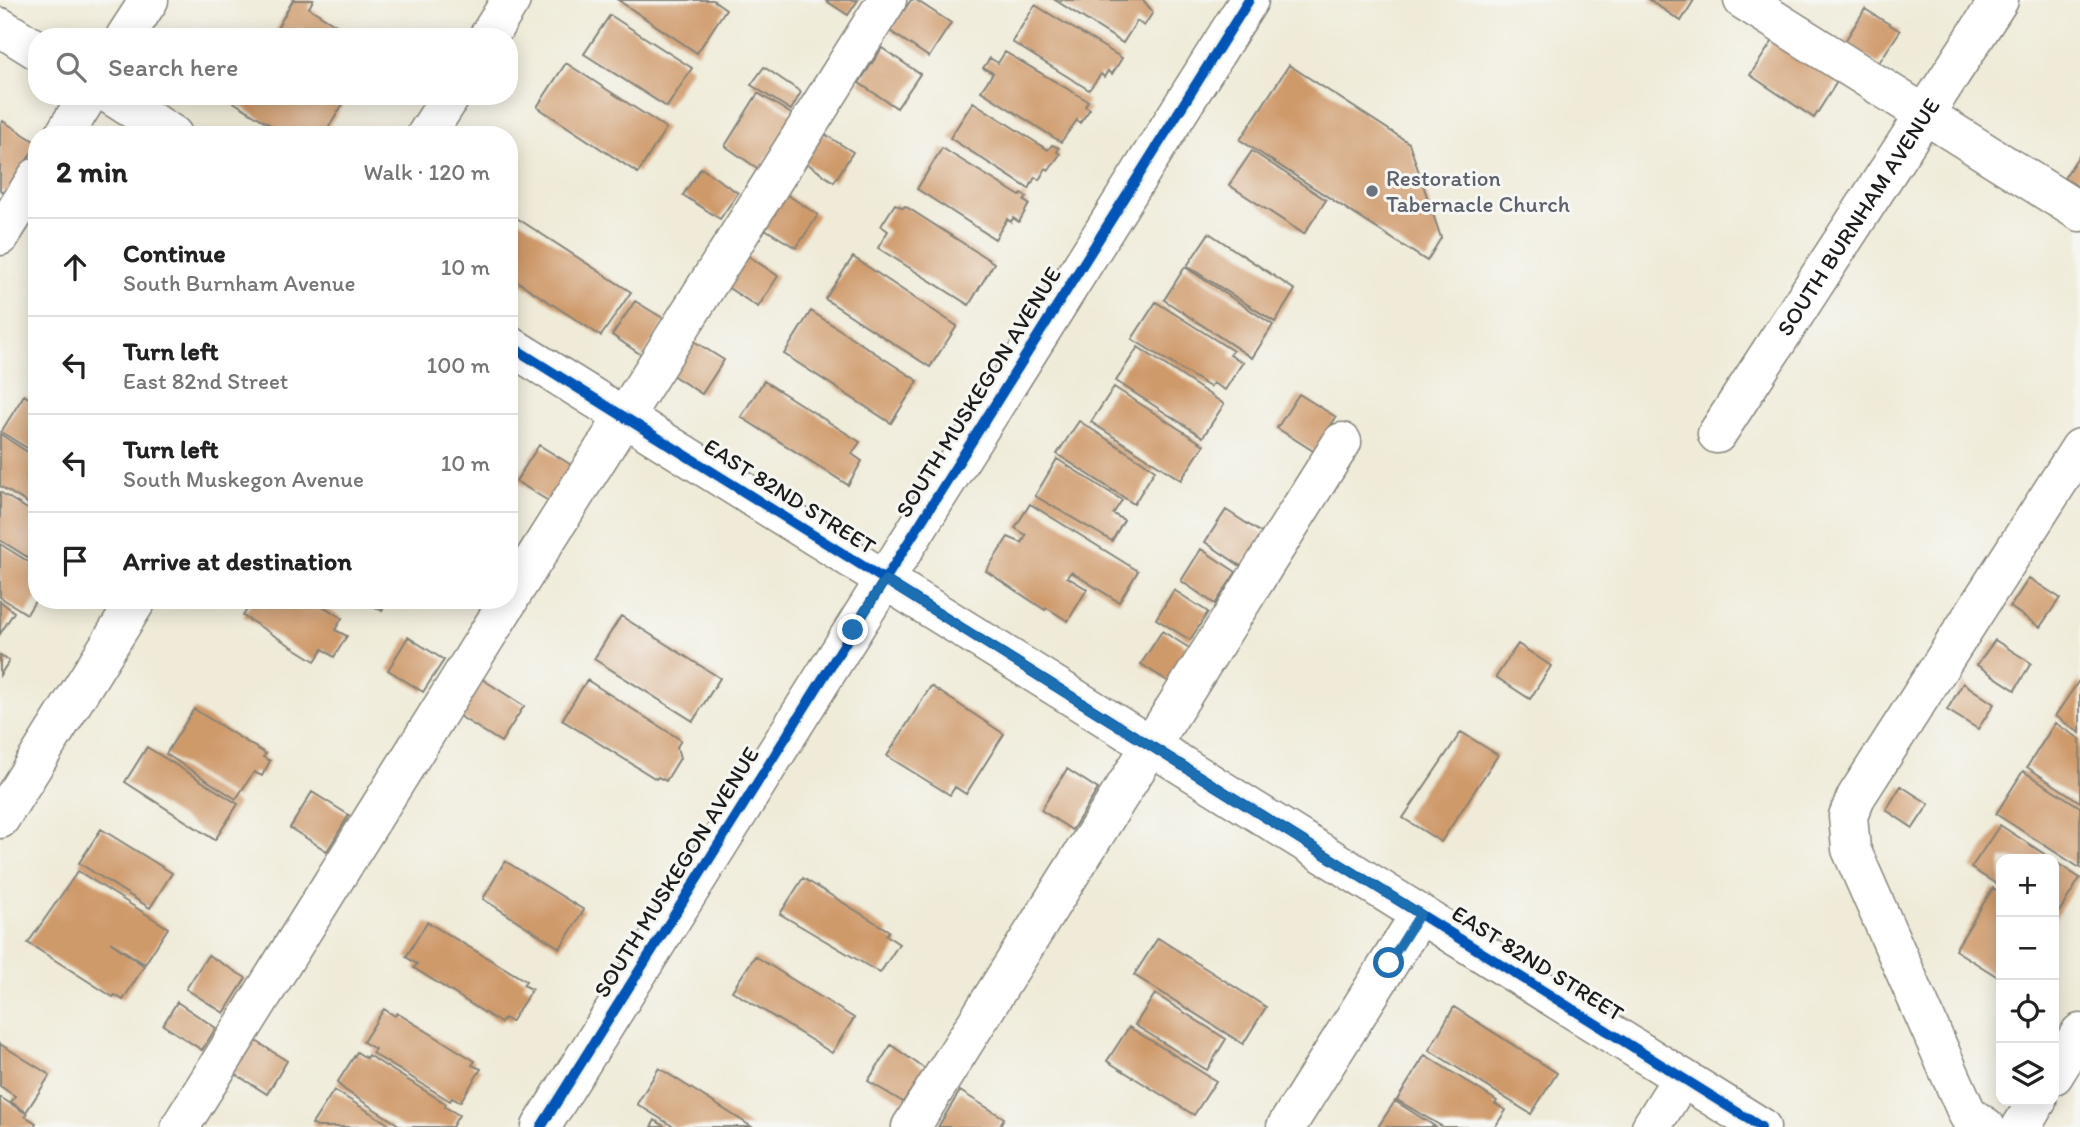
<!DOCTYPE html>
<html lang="en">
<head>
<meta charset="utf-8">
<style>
  :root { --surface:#fff; --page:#f6f6f6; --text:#222; --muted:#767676; --line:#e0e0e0 }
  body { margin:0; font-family:Itim,sans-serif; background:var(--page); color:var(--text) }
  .controls { position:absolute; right:21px; bottom:21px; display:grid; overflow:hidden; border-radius:14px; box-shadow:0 4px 18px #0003 }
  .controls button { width:63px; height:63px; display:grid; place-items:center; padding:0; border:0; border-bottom:2px solid var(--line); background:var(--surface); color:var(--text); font:35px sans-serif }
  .stop { position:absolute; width:21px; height:21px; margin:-16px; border:5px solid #1f6fb2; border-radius:50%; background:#fff }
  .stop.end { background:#1f6fb2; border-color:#fff; box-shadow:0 2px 7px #0008 }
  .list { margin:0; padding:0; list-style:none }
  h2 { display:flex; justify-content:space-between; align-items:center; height:91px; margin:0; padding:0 28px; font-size:30px }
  h2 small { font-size:23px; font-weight:400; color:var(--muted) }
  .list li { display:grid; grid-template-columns:46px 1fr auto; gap:21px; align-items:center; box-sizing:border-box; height:98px; padding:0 28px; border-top:2px solid var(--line) }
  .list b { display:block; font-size:26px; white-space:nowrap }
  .list p { margin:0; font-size:23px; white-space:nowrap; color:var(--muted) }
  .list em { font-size:23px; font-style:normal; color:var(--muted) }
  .icon { flex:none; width:38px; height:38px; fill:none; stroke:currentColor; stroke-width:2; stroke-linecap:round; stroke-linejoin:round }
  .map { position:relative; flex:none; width:2080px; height:1127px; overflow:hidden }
  .search { position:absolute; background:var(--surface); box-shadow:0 4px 18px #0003; left:28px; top:28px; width:490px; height:77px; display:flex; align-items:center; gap:18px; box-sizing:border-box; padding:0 24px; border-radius:28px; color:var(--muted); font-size:26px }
  .panel { position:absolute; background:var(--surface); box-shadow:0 4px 18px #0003; left:28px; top:126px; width:490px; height:483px; border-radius:28px }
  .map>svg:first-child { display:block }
</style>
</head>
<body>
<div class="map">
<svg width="2080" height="1127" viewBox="0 0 2080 1127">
  <rect width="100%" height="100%" fill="#f6f6f2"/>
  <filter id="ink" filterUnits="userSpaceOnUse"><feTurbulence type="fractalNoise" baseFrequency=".0143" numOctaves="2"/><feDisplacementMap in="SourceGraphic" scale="14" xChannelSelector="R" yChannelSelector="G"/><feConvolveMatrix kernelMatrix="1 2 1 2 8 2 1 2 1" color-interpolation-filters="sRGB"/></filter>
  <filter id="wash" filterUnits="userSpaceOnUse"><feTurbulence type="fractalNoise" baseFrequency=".00686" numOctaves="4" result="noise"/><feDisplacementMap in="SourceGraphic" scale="28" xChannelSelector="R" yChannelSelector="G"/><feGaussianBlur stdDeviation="1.57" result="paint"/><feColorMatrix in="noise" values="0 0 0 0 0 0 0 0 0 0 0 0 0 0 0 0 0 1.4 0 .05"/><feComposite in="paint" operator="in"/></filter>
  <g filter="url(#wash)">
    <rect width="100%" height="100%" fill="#efebd8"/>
    <g id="blocks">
      <path fill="#cf9a6b" d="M293 0H313L309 8 355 37H272Z
        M618 0H713L726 9 697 53Z
        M825 0H858L848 15Z
        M911 0H916L951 23 929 57 890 31Z
        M1055 0H1143L1153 12 1144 26 1137 21 1123 43Z
        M1649 0H1694L1681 21Z
        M1035 5 1122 58 1112 74 1108 71 1104 77 1101 74 1089 90 1012 42Z
        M1865 9 1900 31 1878 64 1844 43Z
        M610 15 692 68 667 107 584 54Z
        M1774 39 1838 80 1814 118 1750 75Z
        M882 48 920 74 897 108 859 83Z
        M1005 52 1088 101 1085 106 1090 109 1080 123 1077 120 1061 142 981 91 993 73 983 68 990 58 998 63Z
        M566 63 666 128 638 173 537 107Z
        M1289 65 1409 143 1441 238 1427 261 1240 140Z
        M764 67 801 92 791 110 751 85Z
        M758 93 793 115 760 170 725 146Z
        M232 96H330L343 104 324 135H287L230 100Z
        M973 102 1048 150 1052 145 1059 148 1057 152 1060 154 1049 170 1046 168 1039 180 1035 177 1029 189 950 138Z
        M3 121 37 143 7 195 0 190V126Z
        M821 132 853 152 834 182 802 160Z
        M942 148 1020 196 1022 194 1027 197 1024 201 1029 204 1019 222 1013 218 1011 222 1007 219 995 239 917 189Z
        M1252 151 1326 200 1304 234 1229 185Z
        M2080 154V188L2064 178Z
        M701 168 738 193 720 219 683 195Z
        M783 192 818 215 796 248 760 226Z
        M895 204 903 208 905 206 994 263 969 305 878 248 888 231 881 226Z
        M509 213 631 292 601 336 509 276Z
        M1209 233 1295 290 1275 322 1187 266Z
        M744 253 778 276 758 307 724 285Z
        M853 257 957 326 930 367 825 299Z
        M1185 267 1273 325 1252 358 1164 300Z
        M635 301 666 320 643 356 612 335Z
        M1156 302 1233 351 1230 355 1243 362 1225 390 1213 383 1210 387 1132 339Z
        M811 311 918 381 891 423 784 354Z
        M692 340 724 360 702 394 669 373Z
        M1138 347 1224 404 1203 437 1116 381Z
        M764 381 860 442 852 454 862 461 848 485 741 417Z
        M1114 387 1204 445 1181 480 1091 422Z
        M1299 394 1336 417 1315 452 1277 428Z
        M24 395 37 403V454L1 432Z
        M1079 421 1155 470 1134 504 1057 454Z
        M0 434 37 458V509L0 486Z
        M539 445 573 466 550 502 516 481Z
        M1057 459 1122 500 1113 514 1124 520 1112 541 1035 496Z
        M0 492 37 515V563L0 540Z
        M1030 504 1138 571 1119 602 1071 572 1067 577 1087 589 1068 621 1047 608 1045 610 986 571 1008 537 1022 543 1026 535 1015 528Z
        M1226 510 1263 534 1242 567 1205 542Z
        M0 544 37 567V598L27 614 0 597Z
        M1201 549 1236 572 1215 604 1181 581Z
        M2029 578 2060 598 2040 627 2010 607Z
        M1174 590 1208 612 1190 640 1156 619Z
        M253 600H313L342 618 335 630 347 636 334 657 323 649 315 661 243 616Z
        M365 600H388L382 611Z
        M0 601 14 612 0 634Z
        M621 616 720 678 693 721 594 659Z
        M1162 631 1191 649 1169 682 1141 664Z
        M408 637 444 660 423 692 388 670Z
        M1995 640 2031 663 2015 690 1977 665Z
        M1518 644 1551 666 1530 699 1496 677Z
        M0 655 9 661 0 675Z
        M479 677 524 706 501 742 456 714Z
        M2080 679V733L2055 716Z
        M587 680 681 740 677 747 680 758 666 781 658 777 656 779 562 720Z
        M1963 683 1994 704 1978 729 1947 710Z
        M931 686 1004 734 966 794 955 787 950 795 887 756Z
        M194 709 266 754 263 757 270 761 262 776 254 772 236 799 166 754Z
        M2055 723 2080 739V802L2027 767Z
        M1461 732 1498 755 1441 842 1403 818Z
        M147 747 238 804 215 840 125 782Z
        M1067 769 1098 789 1072 830 1041 810Z
        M2023 771 2080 807V868L1996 814Z
        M1901 786 1929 804 1913 828 1886 810Z
        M312 792 349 815 327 851 290 828Z
        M2000 825 2052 859H2001V887L1971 868Z
        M101 829 172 873 150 908 79 863Z
        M505 861 584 910 560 948 483 899Z
        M2054 861 2080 878 2054 920Z
        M78 871 168 928 145 964 110 942 144 966 123 1000 115 995 113 997 28 943Z
        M803 878 889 931 886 935 899 944 880 973 780 914Z
        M1993 888 2001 893V979L1955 950Z
        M427 922 526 981 523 985 532 989 511 1022 504 1018 501 1023 414 968 417 964 406 957Z
        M1158 938 1266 1007 1243 1044 1134 975Z
        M208 955 246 978 224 1013 186 989Z
        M755 956 854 1018 832 1053 732 991Z
        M1155 994 1226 1039 1207 1070 1135 1025Z
        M177 1002 216 1028 202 1050 163 1025Z
        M1454 1007 1557 1073 1531 1114 1429 1050Z
        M384 1009 395 1016 397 1013 475 1061 472 1065 481 1069 460 1102 452 1098 450 1101 372 1053 375 1049 363 1042Z
        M1129 1027 1216 1081 1194 1115 1107 1061Z
        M253 1039 287 1061 267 1094 232 1072Z
        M0 1044 50 1075 26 1112 11 1102 15 1096 0 1086Z
        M891 1045 925 1069 903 1102 868 1081Z
        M357 1052 366 1058 368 1055 446 1104 445 1107 459 1115 452 1127H402L345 1090 337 1083Z
        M1425 1055 1497 1101 1495 1104 1506 1110 1495 1127H1443L1397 1100Z
        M659 1068 752 1127H674L637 1104Z
        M334 1090 393 1127H317L312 1124Z
        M960 1091 1004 1118 999 1127H938Z
        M0 1097 27 1114 25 1116 36 1123 33 1127H0Z
        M1395 1101 1436 1127H1378Z
        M655 1120 665 1127H651Z"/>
    </g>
  </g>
  <g filter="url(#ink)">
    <use href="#blocks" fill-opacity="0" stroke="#86847a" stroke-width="2"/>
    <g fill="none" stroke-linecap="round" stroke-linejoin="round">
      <defs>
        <g id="minor">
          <path d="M1743 0 2080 212"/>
          <path d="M0 27 37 50"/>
          <path d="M125 37 149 0"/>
          <path d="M488 37 511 0"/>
          <path d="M112 96 173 135"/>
          <path d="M64 135 88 96"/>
          <path d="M426 135 451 96"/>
          <path d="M0 236 37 177"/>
          <path d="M509 345 1761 1127"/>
          <path id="s1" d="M1717 434 1999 0"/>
          <path d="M509 599 887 0"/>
          <path d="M0 819 137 600"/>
          <path d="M2054 1075 2080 1033"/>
          <path d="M180 1127 509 600"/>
          <path d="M541 1127 1249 0"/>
          <path d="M911 1127 1342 442"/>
          <path d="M1286 1127 1420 914"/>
          <path d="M1651 1127 1682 1078"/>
          <path d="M1986 1127 1968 1115 1851 849 1848 816 1856 797 2080 448"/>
          <path d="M2021 1127 2037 1101"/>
        </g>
      </defs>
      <use href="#minor" stroke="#86847a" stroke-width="41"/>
      <use href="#minor" stroke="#fff" stroke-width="38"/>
      <defs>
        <path id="cycleway" d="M509 345 1761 1127
          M541 1127 1249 0"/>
      </defs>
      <use href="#cycleway" stroke="#f6f6f2" stroke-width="15"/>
      <use href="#cycleway" stroke="#0057b8" stroke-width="10"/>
    </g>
  </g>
  <g fill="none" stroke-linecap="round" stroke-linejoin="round" filter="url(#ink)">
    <path stroke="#1f6fb2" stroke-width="9" d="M853 630 885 580 934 611 1420 914 1389 963"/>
  </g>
  <circle fill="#6b7280" stroke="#f6f6f2" stroke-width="2.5" cx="1372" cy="191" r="7"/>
  <g text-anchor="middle" stroke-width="6" stroke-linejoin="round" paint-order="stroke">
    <g font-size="23" fill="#5b616d" stroke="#f6f6f2" text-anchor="start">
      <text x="1386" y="186">Restoration<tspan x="1386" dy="26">Tabernacle Church</tspan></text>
    </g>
    <g font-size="23" fill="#1c1c1c" stroke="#f6f6f2">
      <text dy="8" stroke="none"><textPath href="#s1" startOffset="259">SOUTH BURNHAM AVENUE</textPath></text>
      <text transform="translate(978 392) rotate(-58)" y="8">SOUTH MUSKEGON AVENUE</text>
      <text transform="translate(790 496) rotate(32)" y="8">EAST 82ND STREET</text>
      <text transform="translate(676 872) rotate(-58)" y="8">SOUTH MUSKEGON AVENUE</text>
      <text transform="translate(1538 963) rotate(32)" y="8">EAST 82ND STREET</text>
    </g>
  </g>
</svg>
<div class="controls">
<button>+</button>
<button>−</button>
<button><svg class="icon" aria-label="locate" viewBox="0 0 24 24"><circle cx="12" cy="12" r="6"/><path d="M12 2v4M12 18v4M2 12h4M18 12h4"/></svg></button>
<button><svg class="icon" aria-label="layers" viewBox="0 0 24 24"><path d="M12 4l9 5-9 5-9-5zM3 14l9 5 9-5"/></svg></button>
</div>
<div class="stop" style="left:1389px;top:963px"></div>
<div class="stop end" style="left:853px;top:630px"></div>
<div class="search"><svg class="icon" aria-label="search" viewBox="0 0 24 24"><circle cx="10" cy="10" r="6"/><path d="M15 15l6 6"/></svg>Search here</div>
<section class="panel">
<h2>2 min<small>Walk · 120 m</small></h2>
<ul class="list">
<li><svg class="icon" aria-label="ahead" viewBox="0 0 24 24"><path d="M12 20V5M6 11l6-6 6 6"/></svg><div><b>Continue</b><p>South Burnham Avenue</p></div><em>10 m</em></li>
<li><svg class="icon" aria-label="left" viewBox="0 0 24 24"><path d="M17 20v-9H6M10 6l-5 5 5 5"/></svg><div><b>Turn left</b><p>East 82nd Street</p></div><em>100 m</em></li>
<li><svg class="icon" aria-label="left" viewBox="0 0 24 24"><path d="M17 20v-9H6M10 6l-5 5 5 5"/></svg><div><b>Turn left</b><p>South Muskegon Avenue</p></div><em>10 m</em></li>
<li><svg class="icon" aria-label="arrive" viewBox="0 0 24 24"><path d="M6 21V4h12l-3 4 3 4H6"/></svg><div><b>Arrive at destination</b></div></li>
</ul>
</section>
</div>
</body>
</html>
